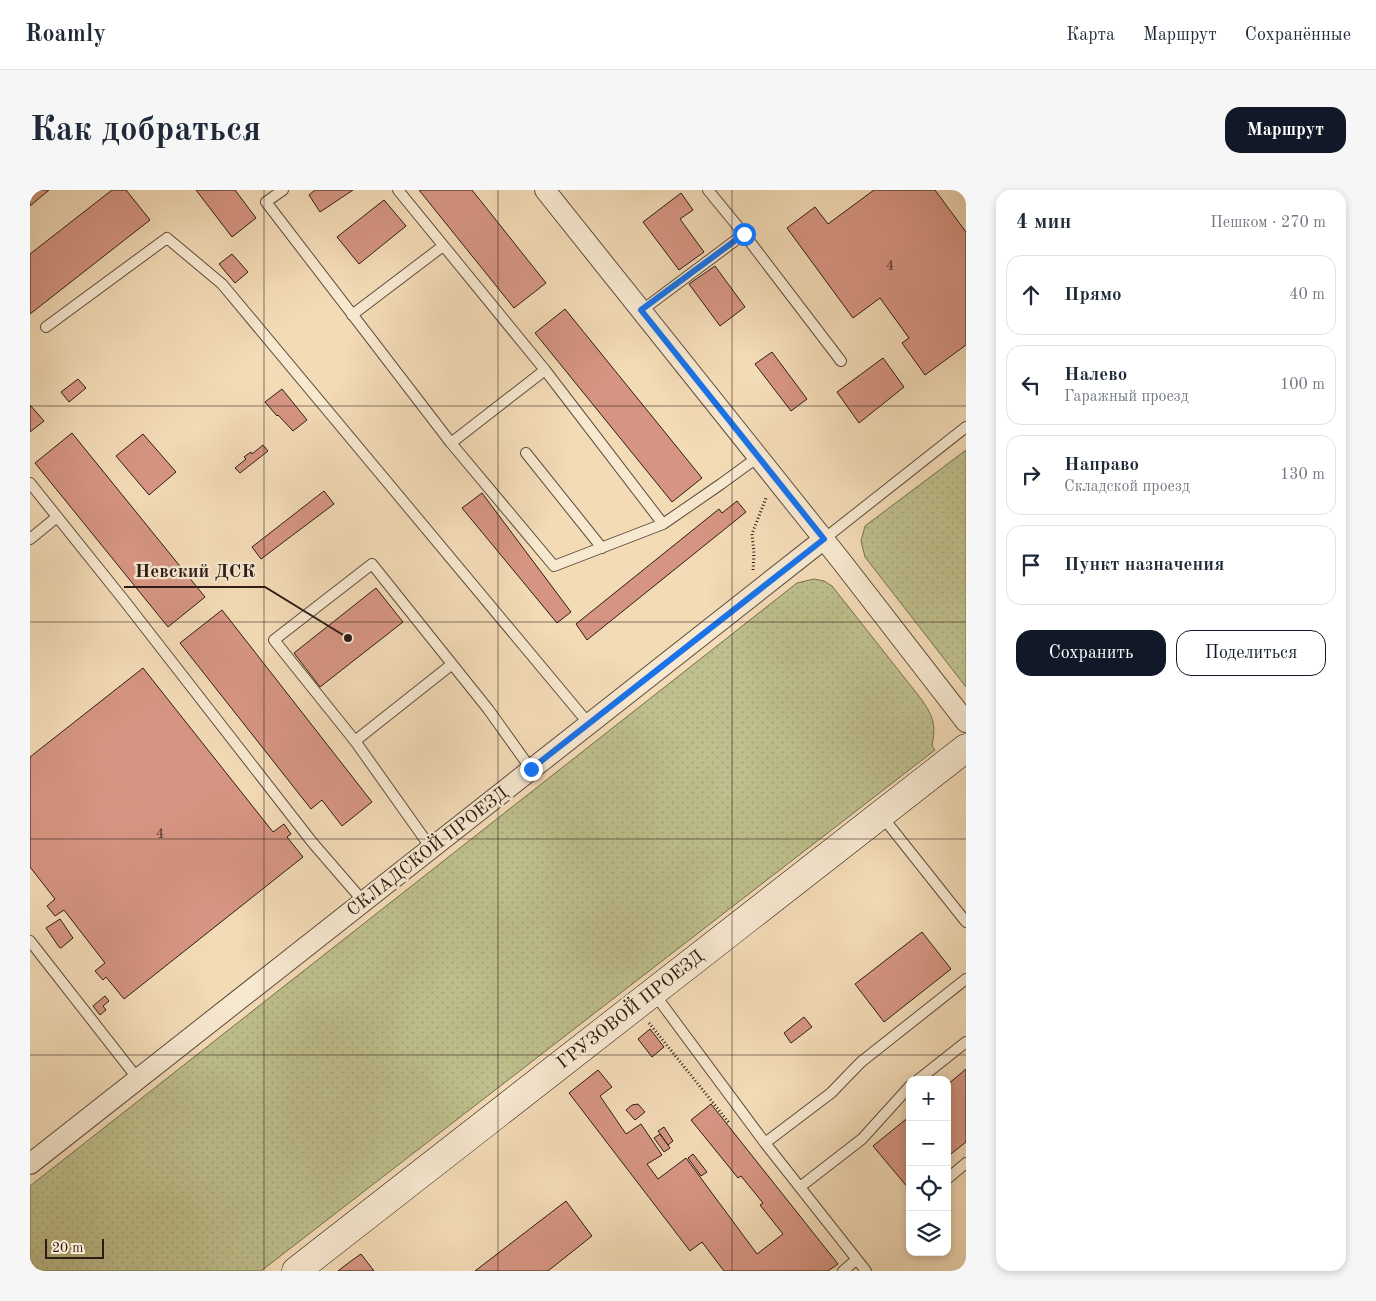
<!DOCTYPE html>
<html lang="ru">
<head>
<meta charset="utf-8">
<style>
  :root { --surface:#fff; --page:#f6f6f7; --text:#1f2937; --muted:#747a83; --line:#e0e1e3; --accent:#111827 }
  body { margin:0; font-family:"Old Standard TT",serif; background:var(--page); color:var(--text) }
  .controls { position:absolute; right:15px; bottom:15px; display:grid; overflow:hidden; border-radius:10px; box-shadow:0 2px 8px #0003 }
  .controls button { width:45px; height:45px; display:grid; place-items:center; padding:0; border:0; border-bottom:1px solid var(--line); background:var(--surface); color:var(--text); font:25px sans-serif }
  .scale { position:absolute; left:15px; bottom:12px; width:59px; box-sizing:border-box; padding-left:5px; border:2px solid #2c1c16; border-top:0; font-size:14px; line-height:18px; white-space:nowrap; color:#2c1c16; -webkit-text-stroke:4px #f7e8d0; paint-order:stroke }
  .stop { position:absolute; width:15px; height:15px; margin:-11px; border:4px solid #1a73e8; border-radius:50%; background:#fff }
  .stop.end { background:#1a73e8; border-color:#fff; box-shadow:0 1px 5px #0008 }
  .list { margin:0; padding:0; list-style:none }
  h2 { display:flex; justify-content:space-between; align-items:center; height:65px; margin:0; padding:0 20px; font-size:21px }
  h2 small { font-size:16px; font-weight:400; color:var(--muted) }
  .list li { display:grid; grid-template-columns:32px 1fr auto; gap:15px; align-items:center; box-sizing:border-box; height:80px; margin:0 10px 10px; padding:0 10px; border:1px solid var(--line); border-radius:15px }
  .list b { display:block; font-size:19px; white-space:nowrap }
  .list p { margin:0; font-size:16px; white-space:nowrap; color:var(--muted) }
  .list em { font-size:16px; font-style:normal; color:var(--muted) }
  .actions { display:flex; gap:10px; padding:15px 20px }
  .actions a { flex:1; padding:11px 0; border:1px solid var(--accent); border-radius:15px; text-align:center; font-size:18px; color:var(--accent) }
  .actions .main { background:var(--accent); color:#fff }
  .icon { flex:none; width:28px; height:28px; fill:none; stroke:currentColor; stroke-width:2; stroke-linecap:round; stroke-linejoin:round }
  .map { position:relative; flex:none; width:936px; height:1081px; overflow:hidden; border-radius:15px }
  header { display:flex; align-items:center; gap:30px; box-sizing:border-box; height:70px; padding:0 25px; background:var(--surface); border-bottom:1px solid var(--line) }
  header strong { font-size:24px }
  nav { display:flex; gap:28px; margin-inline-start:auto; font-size:18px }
  .intro { display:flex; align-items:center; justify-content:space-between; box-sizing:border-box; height:120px; padding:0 30px }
  h1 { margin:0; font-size:35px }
  .button { padding:12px 22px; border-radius:15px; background:var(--accent); color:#fff; font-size:18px; font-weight:700 }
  main { display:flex; gap:30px; padding:0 30px }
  aside { flex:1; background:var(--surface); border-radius:15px; box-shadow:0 2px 8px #0003 }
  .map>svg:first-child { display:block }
</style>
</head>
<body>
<header>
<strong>Roamly</strong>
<nav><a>Карта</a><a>Маршрут</a><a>Сохранённые</a></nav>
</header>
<div class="intro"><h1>Как добраться</h1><a class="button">Маршрут</a></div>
<main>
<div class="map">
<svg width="936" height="1081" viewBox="0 0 936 1081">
  <defs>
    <pattern id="grass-dots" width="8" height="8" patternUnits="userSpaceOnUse" patternTransform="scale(1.25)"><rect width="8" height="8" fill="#bebf8c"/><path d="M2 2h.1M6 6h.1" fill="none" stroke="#a3a478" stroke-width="1.8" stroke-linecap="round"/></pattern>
  </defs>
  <rect width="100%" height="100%" fill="#f3dbb6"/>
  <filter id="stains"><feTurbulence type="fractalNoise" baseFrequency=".004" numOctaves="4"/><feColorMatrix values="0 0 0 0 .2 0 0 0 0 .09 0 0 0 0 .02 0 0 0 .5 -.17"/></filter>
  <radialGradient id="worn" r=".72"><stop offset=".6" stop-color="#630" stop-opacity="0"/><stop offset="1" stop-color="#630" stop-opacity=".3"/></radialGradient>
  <path fill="url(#grass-dots)" stroke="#756e51" d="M936 260V497L835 367 831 351 835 336Z
    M784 389 794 391 802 396 892 510C904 528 906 535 902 556L905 560 231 1081H0V996L767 393Z"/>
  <path fill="#d69582" stroke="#2c1c16" d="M0 0H19L0 16Z
    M82 0H96L120 30 0 124V64Z
    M166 0H205L226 28 202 47Z
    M285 0H323L290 22 279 5Z
    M389 0H442L516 93 484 118Z
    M844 0H905L936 42V155L895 185 872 153 879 148 850 108 823 128 757 38 785 17 798 34Z
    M651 3 663 20 650 29 674 62 649 80 613 32Z
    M354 10 376 36 329 74 307 47Z
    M202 64 218 82 205 93 189 74Z
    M685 76 715 117 690 136 659 94Z
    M535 119 672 288 642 312 505 143Z
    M742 162 777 209 761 221 725 174Z
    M853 168 874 197 829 233 807 202Z
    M48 189 56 198 39 212 31 202Z
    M252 199 277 230 263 241 248 225 247 226 235 212Z
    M0 215 14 231 0 242Z
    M42 243 175 407 138 437 5 273Z
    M113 244 146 282 119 305 86 266Z
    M233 255 238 261 210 283 205 278 216 269 214 267 221 262 222 264Z
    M294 301 304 314 231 369 222 357Z
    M452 303 541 422 527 433 432 318Z
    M707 311 716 322 557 450 546 434 689 319 692 323Z
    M346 398 373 432 290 497 264 463Z
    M192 420 342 612 312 636 292 610 281 619 150 453Z
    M113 478 243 642 254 634 261 644 257 647 273 667 94 809 76 787 73 790 65 781 75 773 34 720 25 726 17 716 25 709 0 677V567Z
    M30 729 43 748 31 758 29 757 16 738Z
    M892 742 921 779 854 832 825 794Z
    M75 806 79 811 73 816 76 820 70 825 63 816Z
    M774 827 782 837 761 853 754 843Z
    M620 839 634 857 622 867 608 849Z
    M936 879V952L917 967V895Z
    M568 880 582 897 570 906 596 944 611 934 632 965 617 974 628 989 656 968 727 1064 753 1044 730 1015 733 1013 711 986 708 988 661 930 681 914 808 1074 798 1081H694L672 1052 660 1061 539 903Z
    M608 914 615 922 605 930 596 920 602 915Z
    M880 926V998L879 999 843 956Z
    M634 937 643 951 638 955 628 941Z
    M630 944 640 958 634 962 624 948Z
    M663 964 677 982 671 986 658 968Z
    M536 1011 562 1046 518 1081H445Z
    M331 1064 344 1081H308L321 1071Z"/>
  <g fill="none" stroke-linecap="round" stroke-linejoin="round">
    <defs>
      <path id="lane" d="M253 0 236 12 421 253 515 180
        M368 0 515 180 633 334
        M678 0 714 44 811 171
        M611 121 714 44
        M322 125 413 56
        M16 137 137 48 192 94 559 534
        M421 253 524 376 633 334 691 294 728 267
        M496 263 572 358
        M0 293 93 409 282 652 333 711
        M0 349 27 327
        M794 349 936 237
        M325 551 421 475
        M851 625 936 732
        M401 658 325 551 244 450 342 374 458 519 501 579
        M0 751 108 889
        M623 802 735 953 836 1081
        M888 890 936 852
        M735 953 801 903 831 872 936 789
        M917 989 936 973
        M770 997 832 949 880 896
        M813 1081 826 1070"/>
      <path id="street" d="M515 0 812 372 936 532
        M0 974 794 349"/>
      <path id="secondary" d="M266 1081 936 558"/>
    </defs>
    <use href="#lane" stroke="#5e4c3e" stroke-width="12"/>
    <use href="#street" stroke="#5e4c3e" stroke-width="22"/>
    <use href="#secondary" stroke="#2c1c16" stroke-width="29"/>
    <path stroke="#2c1c16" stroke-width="3" stroke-dasharray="1 2.5" stroke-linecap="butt" d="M723 380 724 363 722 344 736 308
      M619 833 700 934"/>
    <use href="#lane" stroke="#f7e8d0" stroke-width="10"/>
    <use href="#street" stroke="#f7e8d0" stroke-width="20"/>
    <use href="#secondary" stroke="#f7e8d0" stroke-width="28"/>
  </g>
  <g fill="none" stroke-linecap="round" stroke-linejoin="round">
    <path stroke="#1a73e8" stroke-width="6" d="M501 579 794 349 611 120 714 44"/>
  </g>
  <path fill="none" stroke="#2c1c16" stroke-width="1" stroke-opacity="0.55" d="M234 0V1081M468 0V1081M702 0V1081M0 216H936M0 432H936M0 649H936M0 865H936"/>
  <g text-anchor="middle" stroke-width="4.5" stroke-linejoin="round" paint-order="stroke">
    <g font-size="15" fill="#563a31">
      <text x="860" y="80">4</text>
      <text x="130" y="648">4</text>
    </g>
    <g font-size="18" fill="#2c1c16" stroke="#f7e8d0">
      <text transform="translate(397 661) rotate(-38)" y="6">СКЛАДСКОЙ ПРОЕЗД</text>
      <text transform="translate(600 819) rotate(-38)" y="6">ГРУЗОВОЙ ПРОЕЗД</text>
    </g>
  </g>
  <path fill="none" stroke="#2c1c16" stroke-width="2" d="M318 448L235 397H94"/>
  <circle fill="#2c1c16" stroke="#f7e8d0" stroke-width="2" cx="318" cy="448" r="5"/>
  <g font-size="19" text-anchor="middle" font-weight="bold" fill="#2c1c16" stroke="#f7e8d0" stroke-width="4.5" stroke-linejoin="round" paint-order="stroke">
    <text x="165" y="387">Невский ДСК</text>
  </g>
  <rect width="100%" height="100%" filter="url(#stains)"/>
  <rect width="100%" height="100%" fill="url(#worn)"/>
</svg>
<div class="controls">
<button>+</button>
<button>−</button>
<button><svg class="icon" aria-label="locate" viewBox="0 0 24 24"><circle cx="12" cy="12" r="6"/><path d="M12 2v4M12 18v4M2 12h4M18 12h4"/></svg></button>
<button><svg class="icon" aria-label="layers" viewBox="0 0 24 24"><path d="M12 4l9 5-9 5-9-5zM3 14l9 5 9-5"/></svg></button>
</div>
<div class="scale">20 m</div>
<div class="stop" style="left:714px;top:44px"></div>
<div class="stop end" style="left:501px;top:579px"></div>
</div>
<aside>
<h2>4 мин<small>Пешком · 270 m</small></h2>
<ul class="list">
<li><svg class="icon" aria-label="ahead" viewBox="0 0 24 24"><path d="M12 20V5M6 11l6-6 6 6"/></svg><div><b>Прямо</b></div><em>40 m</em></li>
<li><svg class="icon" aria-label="left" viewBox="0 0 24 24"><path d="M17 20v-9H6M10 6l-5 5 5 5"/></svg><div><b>Налево</b><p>Гаражный проезд</p></div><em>100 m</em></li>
<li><svg class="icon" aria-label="right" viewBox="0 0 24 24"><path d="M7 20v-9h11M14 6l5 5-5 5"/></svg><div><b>Направо</b><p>Складской проезд</p></div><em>130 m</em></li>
<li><svg class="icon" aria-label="arrive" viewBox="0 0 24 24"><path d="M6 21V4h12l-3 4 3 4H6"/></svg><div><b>Пункт назначения</b></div></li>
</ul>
<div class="actions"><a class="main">Сохранить</a><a>Поделиться</a></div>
</aside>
</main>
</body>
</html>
